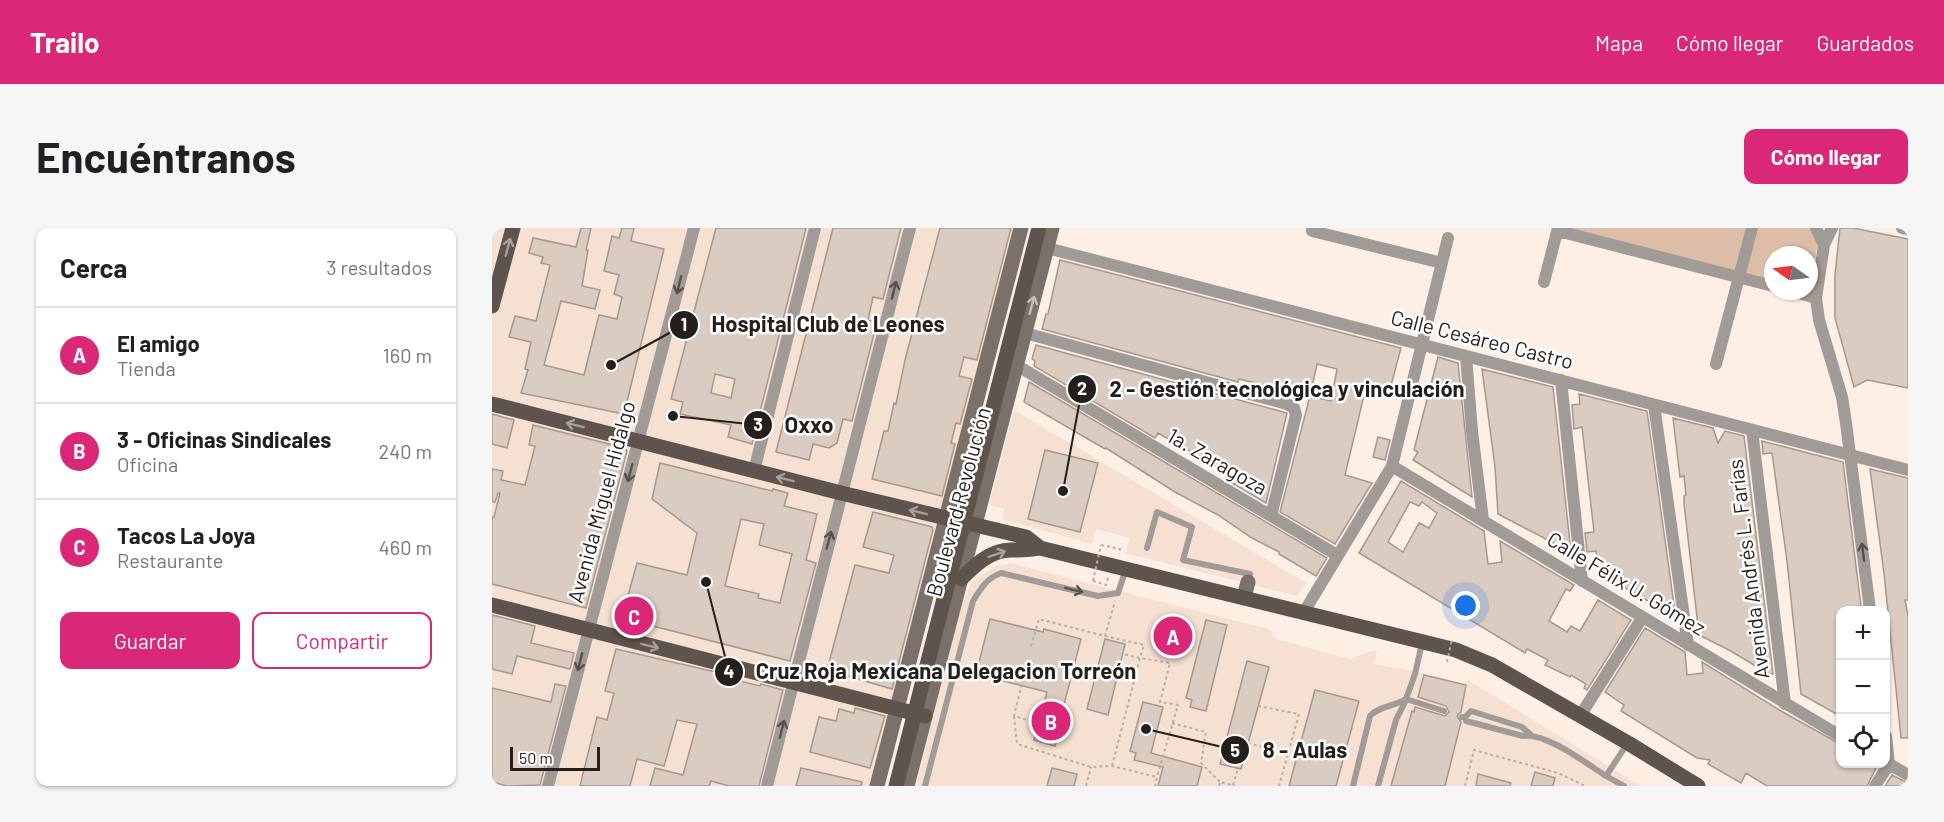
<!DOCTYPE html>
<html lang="es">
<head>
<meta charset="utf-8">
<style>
  :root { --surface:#fff; --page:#f6f6f6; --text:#202124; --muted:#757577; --line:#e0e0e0; --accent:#db2777 }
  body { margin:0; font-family:Barlow,sans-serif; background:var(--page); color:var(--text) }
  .controls { position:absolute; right:18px; bottom:18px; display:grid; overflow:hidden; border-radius:12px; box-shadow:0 2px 4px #0004 }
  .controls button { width:54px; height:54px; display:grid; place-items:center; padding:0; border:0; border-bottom:2px solid var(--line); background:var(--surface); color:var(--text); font:30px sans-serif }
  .compass { position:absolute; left:1272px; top:18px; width:54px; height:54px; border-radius:50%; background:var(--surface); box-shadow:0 2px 4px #0004; rotate:284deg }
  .scale { position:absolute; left:18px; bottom:15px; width:90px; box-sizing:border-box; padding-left:6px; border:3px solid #241f1b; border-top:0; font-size:16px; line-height:21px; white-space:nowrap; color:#241f1b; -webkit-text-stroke:4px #fff; paint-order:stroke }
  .you { position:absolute; left:974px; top:378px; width:21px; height:21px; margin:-15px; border:4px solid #fff; border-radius:50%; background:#1a73e8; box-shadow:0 0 0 9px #1a73e833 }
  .badge { display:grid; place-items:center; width:39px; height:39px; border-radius:50%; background:var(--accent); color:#fff; font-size:20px; font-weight:700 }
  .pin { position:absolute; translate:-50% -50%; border:3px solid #fff; box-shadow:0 2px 6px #0006 }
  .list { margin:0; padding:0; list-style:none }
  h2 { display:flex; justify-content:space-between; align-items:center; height:78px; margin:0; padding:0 24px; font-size:26px }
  h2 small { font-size:20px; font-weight:400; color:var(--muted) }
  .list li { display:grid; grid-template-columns:39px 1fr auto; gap:18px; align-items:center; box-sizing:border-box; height:96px; padding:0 24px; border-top:2px solid var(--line) }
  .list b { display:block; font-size:22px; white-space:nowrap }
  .list p { margin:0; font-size:20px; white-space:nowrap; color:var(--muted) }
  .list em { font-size:20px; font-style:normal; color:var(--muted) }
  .actions { display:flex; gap:12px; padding:18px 24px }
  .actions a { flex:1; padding:14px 0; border:2px solid var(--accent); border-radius:12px; text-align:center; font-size:21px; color:var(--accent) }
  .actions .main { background:var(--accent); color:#fff }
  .icon { flex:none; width:33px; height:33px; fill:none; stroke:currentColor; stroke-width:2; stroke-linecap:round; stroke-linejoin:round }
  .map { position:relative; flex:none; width:1416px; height:558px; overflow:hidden; border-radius:12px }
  header { display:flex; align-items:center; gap:36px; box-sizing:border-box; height:84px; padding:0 30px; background:var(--accent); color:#fff }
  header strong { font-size:28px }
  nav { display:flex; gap:33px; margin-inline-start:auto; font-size:21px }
  .intro { display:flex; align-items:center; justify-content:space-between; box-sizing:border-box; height:144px; padding:0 36px }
  h1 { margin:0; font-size:42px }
  .button { padding:15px 27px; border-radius:12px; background:var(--accent); color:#fff; font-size:21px; font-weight:700 }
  main { display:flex; gap:36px; padding:0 36px }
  aside { flex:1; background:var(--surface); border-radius:12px; box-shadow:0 2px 4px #0004 }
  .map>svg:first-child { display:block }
</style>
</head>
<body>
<header>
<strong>Trailo</strong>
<nav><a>Mapa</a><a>Cómo llegar</a><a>Guardados</a></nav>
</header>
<div class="intro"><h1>Encuéntranos</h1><a class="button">Cómo llegar</a></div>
<main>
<aside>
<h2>Cerca<small>3 resultados</small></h2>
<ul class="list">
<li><span class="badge">A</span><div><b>El amigo</b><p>Tienda</p></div><em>160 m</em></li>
<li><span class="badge">B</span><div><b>3 - Oficinas Sindicales</b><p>Oficina</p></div><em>240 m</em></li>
<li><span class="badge">C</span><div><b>Tacos La Joya</b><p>Restaurante</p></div><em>460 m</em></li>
</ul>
<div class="actions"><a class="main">Guardar</a><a>Compartir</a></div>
</aside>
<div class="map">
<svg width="1416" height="558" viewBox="0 0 1416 558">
  <rect width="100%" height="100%" fill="#feefe4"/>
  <path fill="#f6e0d1" d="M0 0H531L390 558H0Z
    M522 182 814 355 805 368 634 325 638 310 604 301 600 316 510 291 512 281 497 277Z
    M517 335 777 401 784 411 858 431 882 422 885 424 882 436 931 445 973 456 976 452 1149 558H424L469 379 475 365 479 355 500 340Z"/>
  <path fill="#ddbda7" d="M1075 0H1320L1326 14 1318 62 1317 27H1281V54Z"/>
  <path fill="#dbccc2" stroke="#a6988e" stroke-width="1.5" fill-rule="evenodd" d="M89 0H99L94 22H96L90 58 108 62 103 81 69 73 52 137 92 147 107 87 125 91 130 69 122 66 127 47 112 43 120 8 127 10 130 0H142L139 13 172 21 132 186 29 165 36 142 33 141 39 114 17 109 23 88 44 93 58 37 49 35 51 29 37 25 41 10 84 19Z
    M224 0H314L260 216 236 209 239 197 188 186 191 174 179 171ZM223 146 243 151 239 170 219 165Z
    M341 0H409L391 71 381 69 376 92 385 94 360 193 351 191 345 215 337 220 321 216 317 232 284 224Z
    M448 0H519L485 132 472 129 467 148 480 151 468 196 464 195 459 215 463 216 450 268 380 251 392 203H396L402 175 404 176 413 132Z
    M1348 0H1361L1416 11V160L1375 152 1362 159 1343 90V47Z
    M568 32 909 120 897 165 874 159 853 247 880 255 843 316 788 284 818 168 747 151 746 154 550 101 554 86H556ZM825 136 845 141 839 173 818 168Z
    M544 117 795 185 774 275 735 252 737 245 666 205 663 210 542 138 543 133 540 131Z
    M946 129 966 135 980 269 921 232 926 224 922 222 923 218Z
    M990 141 1061 159 1079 324 1006 286 1003 239Z
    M537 154 835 330 824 348 787 326V324L760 310 726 287 683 264 614 220 613 221 532 174Z
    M1087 166 1155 183 1184 391 1148 368 1106 346 1104 323 1095 324 1093 305 1102 304 1090 199 1082 201 1080 177 1088 176Z
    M0 186 22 192 15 220 0 216Z
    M1181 190 1221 200 1226 215 1233 203 1252 208 1281 446H1277L1237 422 1207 407 1192 275V268L1194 267 1192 248 1188 249Z
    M41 197 133 220 135 223 94 380 0 356V289H2L8 265H6L3 274H0V241L11 243 9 252 33 257 43 218 37 217Z
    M886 209 898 212 893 232 881 229Z
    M1270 213 1351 234 1369 378 1356 380V382H1348V488L1309 466 1295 333 1280 225 1271 226Z
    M553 222 606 235 588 304 536 291Z
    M168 235 280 263 281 261 296 265 292 278 325 286 314 332 324 335 298 433 153 396 155 387 132 382 145 335 195 347 205 305 160 271ZM249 291 272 296 267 317 300 326 288 375 266 370 267 366 233 358Z
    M1378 241 1416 250V372H1413L1416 388V510H1409L1392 345Z
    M909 253 992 303 996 336 1010 334 1008 313 1082 357 1078 363 1074 361 1057 393 1075 404 1079 398 1088 403 1106 372 1139 392 1095 462 1092 460 1094 456 1079 447 1078 449 1053 437 1056 432 1035 421 1033 425 867 325ZM918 274 927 278 930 274 945 285 937 300 927 295 911 324 896 314Z
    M381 284 440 299 441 302 400 461 335 442 363 337 397 345 402 327 371 319Z
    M0 387 43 398 39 415 82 425 78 441 25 428 20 446 0 441Z
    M498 391 551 404 552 401 589 411 570 484 573 485 563 518 542 512 555 464 484 446Z
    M714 392 735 397 714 483 698 479 700 472 694 470Z
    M1153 400 1193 424 1195 447 1211 445 1210 434 1289 483 1348 516V536H1386L1375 558H1275L1254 545 1249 555 1216 536 1218 532 1205 530 1129 483 1132 477 1113 464Z
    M613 411 633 416 616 487 595 481Z
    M124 421 228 445 227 448 268 458 269 456 291 462 267 558H237L219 553 217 558H158L163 540 191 547 205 496 185 492 172 538 145 531 138 558H88L105 489 115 492 122 465 113 463Z
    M755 433 777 439 749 541 728 536Z
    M932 447 974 457 969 484 965 488 969 494 953 558H899L920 483 922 484 923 479 953 488 957 484 954 478 926 469Z
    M63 456 74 458 48 557 15 558 0 554V460L59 474Z
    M823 462 867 473 844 558H797Z
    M651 474 671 479 659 525 710 539 705 558H666L671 539 642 532 644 525 638 523Z
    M363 480 393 488 378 540 318 524 327 489 344 493 347 481 362 485Z
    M309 540 370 554 369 558H304Z
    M560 540 585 546 582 558H555Z
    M1043 544 1063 550 1061 558H1039Z
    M986 546 1019 555 1018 558H984Z
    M1400 547 1416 555V558H1393Z"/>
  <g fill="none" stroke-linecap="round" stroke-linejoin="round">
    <path stroke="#baaea5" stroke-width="2" stroke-dasharray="3 3" stroke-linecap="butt" d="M609 317 628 321 627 326
      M601 353 614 357 616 350
      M613 408 652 417 648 430 631 426
      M539 418 547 391 613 408 623 373
      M534 439 522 488 545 495
      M766 478 807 486 787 558
      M522 488 525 516 599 539 620 538 665 549 663 558
      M680 495 714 504 709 535 728 554
      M756 515 796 526
      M620 538 648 430 678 435 668 474 686 477 665 549
      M741 557 746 540
      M594 558 599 539
      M727 558 728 554 743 558
      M973 558 982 522 1066 545 1093 558"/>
    <path stroke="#a19b97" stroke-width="6" d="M655 320 665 284 700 299 691 332 758 346 756 353
      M930 415 923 446 914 471 952 483
      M970 489H973L974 493 1031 508C1054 504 1095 536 1114 548L1135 516
      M973 489 979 483 1030 499 1039 507
      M1114 548 1132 558
      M433 558 481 373C489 360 495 350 509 345L606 368 626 365 634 341
      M861 558 878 488C887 478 903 478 914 471
      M886 558 904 492 914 472"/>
    <path stroke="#a19b97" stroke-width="12" d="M1324 0 1332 17
      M1340 0 1332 17 1324 70 1327 92 1350 169 1354 195 1378 382
      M1410 0 1416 1
      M820 3 950 35
      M1066 3 1281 58
      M555 20 1416 242
      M1052 54 1066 0
      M1299 63 1324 70
      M533 105 795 176 802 180 804 187 779 288
      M974 128 980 203 991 292
      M1224 136 1260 0
      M524 137 845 327
      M1069 152 1090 353
      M1162 177 1196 417
      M1260 202 1293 476
      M900 238 1348 508
      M262 243 323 0
      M812 384 900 238 956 10
      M1088 488 1150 390
      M1394 534 1416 547
      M56 558 202 0
      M275 558 418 0
      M1383 558 1397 536 1394 508"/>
    <path stroke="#7a716b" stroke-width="15" d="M752 369 756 354
      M385 558 529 0
      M415 558 560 0"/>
    <path stroke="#5f544d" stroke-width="15" d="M0 78 21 0
      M0 176 349 265 534 309 548 320 964 422 1000 437 1136 515 1206 558
      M469 351C482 338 498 322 519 322 529 322 538 322 548 320
      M0 377 433 488"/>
    <path stroke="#baaea5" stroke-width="2" stroke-dasharray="3 3" stroke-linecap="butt" d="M601 353 609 317
      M955 434 960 411"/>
    <path stroke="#5f544d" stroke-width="15" d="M404 558 547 0"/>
  </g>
  <defs><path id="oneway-shaft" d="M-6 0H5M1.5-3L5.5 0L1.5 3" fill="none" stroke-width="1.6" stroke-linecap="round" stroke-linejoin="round" transform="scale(1.5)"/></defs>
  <g stroke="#a7a19d">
    <use href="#oneway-shaft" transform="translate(16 19) rotate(-75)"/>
    <use href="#oneway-shaft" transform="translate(83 197) rotate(-166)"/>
    <use href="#oneway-shaft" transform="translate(293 251) rotate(-166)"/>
    <use href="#oneway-shaft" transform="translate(426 284) rotate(-166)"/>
    <use href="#oneway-shaft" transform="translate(505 326) rotate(-19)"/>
    <use href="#oneway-shaft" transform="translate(158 418) rotate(14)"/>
  </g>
  <g stroke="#56514d">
    <use href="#oneway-shaft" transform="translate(187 57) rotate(104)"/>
    <use href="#oneway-shaft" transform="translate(402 62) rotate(-76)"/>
    <use href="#oneway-shaft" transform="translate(138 245) rotate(105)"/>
    <use href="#oneway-shaft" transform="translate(337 312) rotate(-75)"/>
    <use href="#oneway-shaft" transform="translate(1371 324) rotate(-97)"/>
    <use href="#oneway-shaft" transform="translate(582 362) rotate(14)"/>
    <use href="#oneway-shaft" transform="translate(88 434) rotate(104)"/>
    <use href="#oneway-shaft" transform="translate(290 501) rotate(-76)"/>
  </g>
  <use stroke="#c3bfbc" href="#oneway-shaft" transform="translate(540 77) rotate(-75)"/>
  <g text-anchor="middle" stroke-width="5" stroke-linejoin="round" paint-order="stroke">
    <g font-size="21" fill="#241f1b" stroke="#fff">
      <text transform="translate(990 112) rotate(14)" y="7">Calle Cesáreo Castro</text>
      <text transform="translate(725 234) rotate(30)" y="7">1a. Zaragoza</text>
      <text transform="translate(110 274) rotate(-75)" y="7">Avenida Miguel Hidalgo</text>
      <text transform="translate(467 274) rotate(-75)" y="7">Boulevard Revolución</text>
      <text transform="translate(1257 341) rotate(-97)" y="7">Avenida Andrés L. Farías</text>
      <text transform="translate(1134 356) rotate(31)" y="7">Calle Félix U. Gómez</text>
    </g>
  </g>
  <path fill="none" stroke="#241f1b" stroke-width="2" d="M119 137L192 97M571 263L590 161M181 188L266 197M214 354L237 444M654 501L743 522"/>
  <g fill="#241f1b" stroke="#fff" stroke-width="2">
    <circle cx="119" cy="137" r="6"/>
    <circle cx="571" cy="263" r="6"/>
    <circle cx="181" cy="188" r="6"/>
    <circle cx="214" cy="354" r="6"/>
    <circle cx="654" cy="501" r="6"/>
    <circle cx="192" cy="97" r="15"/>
    <circle cx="590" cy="161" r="15"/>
    <circle cx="266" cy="197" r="15"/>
    <circle cx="237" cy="444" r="15"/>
    <circle cx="743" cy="522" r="15"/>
  </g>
  <g font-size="18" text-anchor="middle" font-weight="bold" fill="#fff">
    <text x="192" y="103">1</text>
    <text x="590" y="167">2</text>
    <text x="266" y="203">3</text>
    <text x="237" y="450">4</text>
    <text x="743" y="529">5</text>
  </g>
  <g font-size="22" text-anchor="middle" font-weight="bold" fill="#241f1b" stroke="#fff" stroke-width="5" stroke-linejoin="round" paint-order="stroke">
    <text x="336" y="104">Hospital Club de Leones</text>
    <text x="795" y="169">2 - Gestión tecnológica y vinculación</text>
    <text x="317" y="205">Oxxo</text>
    <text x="454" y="451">Cruz Roja Mexicana Delegacion Torreón</text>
    <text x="813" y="530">8 - Aulas</text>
  </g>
</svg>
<div class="controls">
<button>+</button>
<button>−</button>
<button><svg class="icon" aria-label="locate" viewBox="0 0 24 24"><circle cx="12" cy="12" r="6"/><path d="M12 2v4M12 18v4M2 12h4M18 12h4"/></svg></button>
</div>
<svg class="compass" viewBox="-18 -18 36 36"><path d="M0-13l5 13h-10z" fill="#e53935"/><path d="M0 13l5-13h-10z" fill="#757577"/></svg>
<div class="scale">50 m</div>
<div class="you"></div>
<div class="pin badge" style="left:681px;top:408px">A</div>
<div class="pin badge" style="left:559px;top:493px">B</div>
<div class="pin badge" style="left:142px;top:388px">C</div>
</div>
</main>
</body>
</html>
